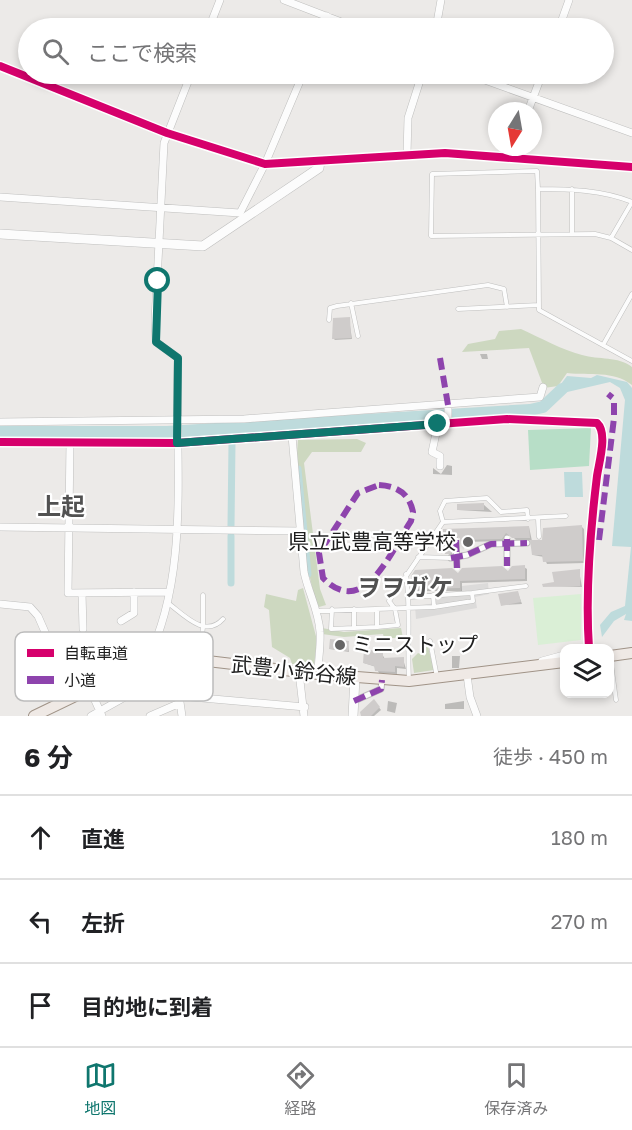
<!DOCTYPE html>
<html lang="ja">
<head>
<meta charset="utf-8">
<style>
  :root { --surface:#fff; --page:#f6f6f6; --text:#202124; --muted:#757577; --line:#e0e0e0; --accent:#0f766e }
  body { margin:0; font-family:"Golos Text","Noto Sans JP",sans-serif; background:var(--page); color:var(--text) }
  .controls { position:absolute; right:18px; bottom:18px; display:grid; overflow:hidden; border-radius:12px; box-shadow:0 3px 9px #0003 }
  .controls button { width:54px; height:54px; display:grid; place-items:center; padding:0; border:0; border-bottom:2px solid var(--line); background:var(--surface); color:var(--text); font:30px sans-serif }
  .compass { position:absolute; left:488px; top:102px; width:54px; height:54px; border-radius:50%; background:var(--surface); box-shadow:0 3px 9px #0003; rotate:191deg }
  .stop { position:absolute; width:18px; height:18px; margin:-14px; border:4px solid #0f766e; border-radius:50%; background:#fff }
  .stop.end { background:#0f766e; border-color:#fff; box-shadow:0 2px 6px #0008 }
  .list { margin:0; padding:0; list-style:none }
  h2 { display:flex; justify-content:space-between; align-items:center; height:78px; margin:0; padding:0 24px; font-size:26px }
  h2 small { font-size:20px; font-weight:400; color:var(--muted) }
  .list li { display:grid; grid-template-columns:39px 1fr auto; gap:18px; align-items:center; box-sizing:border-box; height:84px; padding:0 24px; border-top:2px solid var(--line) }
  .list b { display:block; font-size:22px; white-space:nowrap }
  .list em { font-size:20px; font-style:normal; color:var(--muted) }
  .icon { flex:none; width:33px; height:33px; fill:none; stroke:currentColor; stroke-width:2; stroke-linecap:round; stroke-linejoin:round }
  .map { position:relative; flex:none; width:632px; height:716px; overflow:hidden }
  .search { position:absolute; background:var(--surface); box-shadow:0 3px 9px #0003; left:18px; right:18px; top:18px; height:66px; display:flex; align-items:center; gap:15px; box-sizing:border-box; padding:0 21px; border-radius:33px; color:var(--muted); font-size:22px }
  .sheet { height:330px; background:var(--surface) }
  nav { display:flex; justify-content:space-around; align-items:center; box-sizing:border-box; height:84px; border-top:2px solid var(--line); background:var(--surface); font-size:16px; color:var(--muted) }
  nav a { display:grid; justify-items:center; gap:3px }
  nav .on { color:var(--accent) }
  .map>svg:first-child { display:block }
</style>
</head>
<body>
<div class="map">
<svg width="632" height="716" viewBox="0 0 632 716">
  <rect width="100%" height="100%" fill="#eceae8"/>
  <path fill="#cdd8c0" d="M521 329C541 338 562 350 582 355 599 360 618 356 632 367V385C613 370 590 376 567 373L558 386 544 388 529 348 462 352 468 344 495 339 499 331Z
    M357 439 366 443 361 452H312L304 463 320 589 326 605 319 607C305 580 294 472 298 440Z
    M303 588 317 640 314 666 292 664 290 658 272 647 269 610 264 607 266 594 296 601 298 590Z
    M322 628 344 632 401 628 403 638H384L383 634 344 637 322 634Z
    M426 639 434 670 414 673 412 659 418 653 425 656 423 646Z"/>
  <path fill="#daefd6" d="M581 594V640L538 645 533 598Z"/>
  <path fill="#b7dec7" d="M591 428 589 466 530 470 528 430Z"/>
  <path fill="#dcdbda" d="M488 583 489 594 475 597 477 608 416 619 415 606 436 603 435 593 461 591 462 586Z"/>
  <path fill="#bedbdc" d="M597 375 627 382 632 388V621L624 620 626 614 614 621 602 637 600 625 611 612 625 606 631 547 612 546 625 400 620 388 610 382 563 393 561 384 567 376 591 378Z
    M564 472H582L583 497H565Z"/>
  <path fill="#0003" d="M349 319 352 339 335 340 333 338Z
    M480 354H487L488 359H482Z
    M447 465 452 466V475L433 474V468L441 474Z
    M483 504 492 512 458 510Z
    M581 526 584 529 585 563 547 564 544 557 533 555 532 540H516L510 534 505 541 464 542 463 551 462 539 459 537 453 541 452 556 446 553V543L440 540 444 531 529 527 532 541 543 542Z
    M524 567 527 569V581L462 583V591H416L413 589 458 575 508 573Z
    M579 571 582 587 544 586 556 583Z
    M518 593 522 604 502 605Z
    M348 642 349 652 330 649Z
    M382 654 385 659H403L406 669 397 668V674L379 673 376 667 364 663Z
    M452 656H460L459 668H452Z
    M374 701 381 710 374 716H364L362 712Z
    M388 701 397 703 395 713 387 711Z
    M464 701V709H445V704Z"/>
  <g fill="none" stroke-linecap="round" stroke-linejoin="round">
    <path stroke="#bedbdc" stroke-width="7" d="M231 428 232 435
      M295 432V424
      M298 469 308 574
      M231 526 232 443
      M231 583V536"/>
    <path stroke="#bedbdc" stroke-width="12" d="M0 432H167L530 410 543 407 562 389"/>
  </g>
  <path fill="#cfcccb" d="M350 317 351 338 332 339 333 318Z
    M484 503V510H457V504Z
    M582 525 583 561 543 562 542 555H532L530 540H542L543 528Z
    M529 526 530 538H512L506 533 502 539 462 540 461 551 460 538 454 536 451 540 452 553 449 554H445L444 541H439L443 529Z
    M525 565V579L460 581V588L412 589 411 576 415 570 452 568 458 573 462 568 502 566 508 571 512 566Z
    M580 569V586L543 587 542 584 554 582 552 572Z
    M518 591 521 602 501 606 498 594Z
    M330 639 349 641 348 651 329 649Z
    M364 649 383 652V658L404 657V667L395 666V672L375 671 374 666 363 663Z
    M374 699 380 707 371 716H361L360 712Z"/>
  <g fill="none" stroke-linecap="round" stroke-linejoin="round">
    <defs>
      <path id="service" d="M538 189 537 171 432 174 431 236 595 234 611 238 632 250
        M572 189V234
        M632 202C603 190 569 189 538 189L539 310 632 361
        M611 238 632 202
        M351 303 358 336
        M458 309 539 305
        M329 320 330 308 337 306 488 285 504 289 507 307
        M603 345 632 294
        M538 519 539 537
        M443 522 440 511 445 501 487 498 501 512 527 510 528 519
        M418 557 451 558
        M406 574C411 609 407 644 409 680
        M410 597 472 593 526 586
        M168 603C183 614 205 639 223 619
        M434 607 473 601 472 593
        M332 609 331 629 354 628
        M354 609V628L377 627V609
        M317 611 434 607 433 595
        M377 627 398 625 395 609 389 601 443 522 566 516
        M430 641 437 677
        M610 656 616 700
        M199 660 203 627V595"/>
      <path id="pedestrian" d="M451 558 467 555 491 544 527 543
        M354 701 381 689 382 680"/>
      <path id="minor" d="M284 0 357 28
        M209 28 220 0
        M321 28 327 16
        M436 28 441 0
        M559 28 569 0
        M0 66 167 133 265 164 445 153 632 167
        M468 74 632 133
        M528 111 542 74
        M407 154 408 118 422 74
        M0 197 240 213 265 164 303 74
        M448 405V423
        M0 422 244 419 540 397 543 387
        M438 424 432 452 440 456V466
        M292 436 304 572C308 592 319 611 320 632 321 646 318 660 318 674
        M0 442 177 443 507 419 597 423C608 433 599 462 597 476 590 533 585 591 589 648
        M70 442 68 593 168 592
        M0 527 300 531
        M82 593 83 629
        M0 604 30 607 38 616 52 648 69 660 82 691
        M121 621 134 613V592
        M174 660 182 716
        M542 661 564 655
        M146 662C192 574 174 455 178 358L156 342 155 321 164 143 191 74
        M299 672 304 716
        M467 675 470 697 477 716
        M89 687 102 716
        M179 696 305 707
        M91 716 150 683 176 677
        M150 716 180 703"/>
      <path id="tertiary" d="M0 234 203 246 319 168 320 161
        M353 716 355 678"/>
      <path id="primary" d="M610 656 632 653
        M34 716 146 662 199 660 318 674 409 681 564 662"/>
    </defs>
    <use href="#service" stroke="#bfbfbe" stroke-width="5"/>
    <use href="#pedestrian" stroke="#bfbfbe" stroke-width="7"/>
    <use href="#minor" stroke="#bfbfbe" stroke-width="8"/>
    <use href="#tertiary" stroke="#bfbfbe" stroke-width="10"/>
    <use href="#primary" stroke="#a09387" stroke-width="12"/>
    <use href="#service" stroke="#fcfcfc" stroke-width="4"/>
    <use href="#pedestrian" stroke="#fcfcfc" stroke-width="5"/>
    <use href="#minor" stroke="#fcfcfc" stroke-width="7"/>
    <use href="#tertiary" stroke="#fcfcfc" stroke-width="9"/>
    <use href="#primary" stroke="#efe9e5" stroke-width="10"/>
    <defs>
      <path id="pedestrian-bridge" d="M507 538V566
        M456 540 457 568"/>
    </defs>
    <use href="#pedestrian-bridge" stroke="#bfbfbe" stroke-width="7" stroke-linecap="butt"/>
    <use href="#pedestrian-bridge" stroke="#fcfcfc" stroke-width="5"/>
    <path stroke="#8e44ad" stroke-width="6" stroke-dasharray="12 6" stroke-linecap="butt" d="M440 358 448 405
      M379 485C397 486 409 493 413 512L411 521C391 551 364 620 323 578L319 553 358 493Z
      M507 539V566
      M456 540 457 568
      M599 540 614 418V399L608 394
      M451 558 467 555 491 544 527 543
      M354 701 381 689 382 680"/>
    <defs>
      <path id="cycleway" d="M0 66 167 133 265 164 445 153 632 167
        M0 442 177 443 507 419 597 423C608 433 599 462 597 476 590 533 585 591 589 648"/>
    </defs>
    <use href="#cycleway" stroke="#fff" stroke-width="11"/>
    <use href="#cycleway" stroke="#d6006c" stroke-width="8"/>
  </g>
  <g fill="none" stroke-linecap="round" stroke-linejoin="round">
    <path stroke="#0f766e" stroke-width="8" d="M158 281 156 342 178 358 177 443 438 424"/>
  </g>
  <g fill="#666565" stroke="#fff" stroke-width="2">
    <circle cx="468" cy="542" r="6"/>
    <circle cx="340" cy="645" r="6"/>
  </g>
  <g text-anchor="middle" stroke-width="4.5" stroke-linejoin="round" paint-order="stroke">
    <g font-size="21" fill="#1e1e1e" stroke="#fff" text-anchor="end">
      <text x="456" y="549">県立武豊高等学校</text>
      <text x="352" y="652" text-anchor="start">ミニストップ</text>
    </g>
    <g font-size="21" fill="#1e1e1e" stroke="#fff">
      <text transform="translate(294 671) rotate(6)" y="7">武豊小鈴谷線</text>
    </g>
    <g font-size="24" font-weight="bold" fill="#515151" stroke="#fff">
      <text x="61" y="515">上起</text>
      <text x="405" y="596">ヲヲガケ</text>
    </g>
  </g>
  <rect x="15" y="632" width="198" height="69" rx="9" fill="#fff" stroke="#bcbcbc" stroke-width="1.5"/>
  <rect x="27" y="649" width="27" height="8" fill="#d6006c"/>
  <rect x="27" y="676" width="27" height="8" fill="#8e44ad"/>
  <g font-size="16" fill="#1e1e1e">
    <text x="64" y="659">自転車道</text>
    <text x="64" y="686">小道</text>
  </g>
</svg>
<div class="controls">
<button><svg class="icon" aria-label="layers" viewBox="0 0 24 24"><path d="M12 4l9 5-9 5-9-5zM3 14l9 5 9-5"/></svg></button>
</div>
<svg class="compass" viewBox="-18 -18 36 36"><path d="M0-13l5 13h-10z" fill="#e53935"/><path d="M0 13l5-13h-10z" fill="#757577"/></svg>
<div class="stop" style="left:158px;top:281px"></div>
<div class="stop end" style="left:438px;top:424px"></div>
<div class="search"><svg class="icon" aria-label="search" viewBox="0 0 24 24"><circle cx="10" cy="10" r="6"/><path d="M15 15l6 6"/></svg>ここで検索</div>
</div>
<section class="sheet">
<h2>6 分<small>徒歩 · 450 m</small></h2>
<ul class="list">
<li><svg class="icon" aria-label="ahead" viewBox="0 0 24 24"><path d="M12 20V5M6 11l6-6 6 6"/></svg><div><b>直進</b></div><em>180 m</em></li>
<li><svg class="icon" aria-label="left" viewBox="0 0 24 24"><path d="M17 20v-9H6M10 6l-5 5 5 5"/></svg><div><b>左折</b></div><em>270 m</em></li>
<li><svg class="icon" aria-label="arrive" viewBox="0 0 24 24"><path d="M6 21V4h12l-3 4 3 4H6"/></svg><div><b>目的地に到着</b></div></li>
</ul>
</section>
<nav>
<a class="on"><svg class="icon" aria-label="map" viewBox="0 0 24 24"><path d="M3 6l6-2 6 2 6-2v14l-6 2-6-2-6 2zM9 4v14M15 6v14"/></svg>地図</a>
<a><svg class="icon" aria-label="directions" viewBox="0 0 24 24"><path d="M12 3l9 9-9 9-9-9zM9 14v-3h6M13 9l2 2-2 2"/></svg>経路</a>
<a><svg class="icon" aria-label="saved" viewBox="0 0 24 24"><path d="M7 4h10v16l-5-4-5 4z"/></svg>保存済み</a>
</nav>
</body>
</html>
